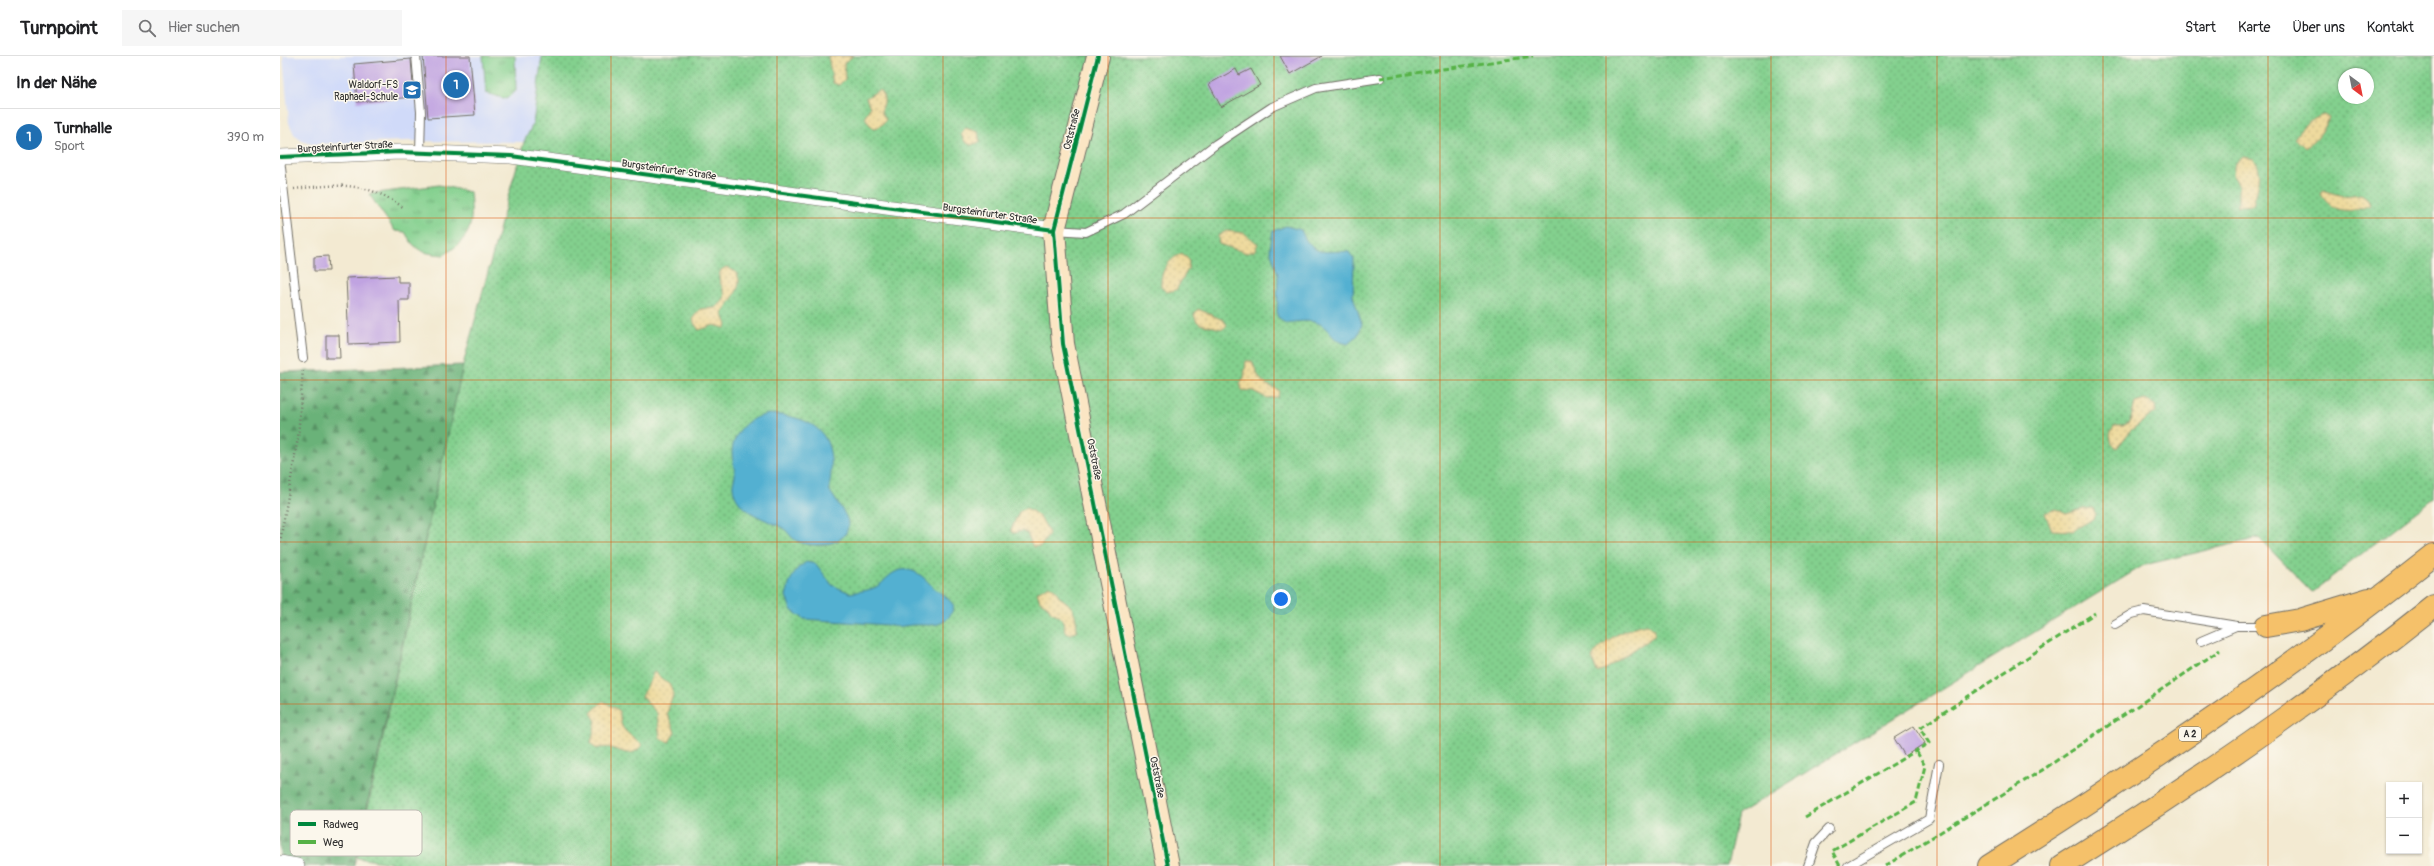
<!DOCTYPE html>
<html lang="de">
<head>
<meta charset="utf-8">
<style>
  :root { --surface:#fff; --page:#f6f6f6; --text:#202124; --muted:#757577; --line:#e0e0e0; --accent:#1f6fb2 }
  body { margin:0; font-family:Pangolin,sans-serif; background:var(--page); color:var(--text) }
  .controls { position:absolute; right:12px; bottom:12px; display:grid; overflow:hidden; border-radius:0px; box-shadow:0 1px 3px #0004 }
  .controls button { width:36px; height:36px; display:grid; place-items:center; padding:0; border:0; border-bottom:1px solid var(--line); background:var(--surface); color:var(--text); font:20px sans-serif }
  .compass { position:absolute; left:2058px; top:12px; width:36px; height:36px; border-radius:50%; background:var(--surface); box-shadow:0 1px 3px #0004; rotate:148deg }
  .you { position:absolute; left:1001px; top:543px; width:14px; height:14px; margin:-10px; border:3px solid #fff; border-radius:50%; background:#1a73e8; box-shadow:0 0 0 6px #1a73e833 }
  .badge { display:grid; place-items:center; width:26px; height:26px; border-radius:50%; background:var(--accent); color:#fff; font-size:13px; font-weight:700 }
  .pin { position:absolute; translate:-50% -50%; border:2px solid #fff; box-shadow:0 1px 4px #0006 }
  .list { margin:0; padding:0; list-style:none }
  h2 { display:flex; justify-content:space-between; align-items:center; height:52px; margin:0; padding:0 16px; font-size:17px }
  h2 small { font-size:13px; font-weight:400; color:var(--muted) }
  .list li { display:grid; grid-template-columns:26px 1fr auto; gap:12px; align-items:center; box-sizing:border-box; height:56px; padding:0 16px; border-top:1px solid var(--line) }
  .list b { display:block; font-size:15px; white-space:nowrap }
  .list p { margin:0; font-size:13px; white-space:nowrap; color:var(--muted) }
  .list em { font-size:13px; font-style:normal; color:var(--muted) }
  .icon { flex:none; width:22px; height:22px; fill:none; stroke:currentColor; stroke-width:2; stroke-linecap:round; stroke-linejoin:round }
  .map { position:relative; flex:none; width:2154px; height:810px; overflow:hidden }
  header { display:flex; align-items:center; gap:24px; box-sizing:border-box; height:56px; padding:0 20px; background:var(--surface); border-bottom:1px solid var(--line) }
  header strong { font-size:19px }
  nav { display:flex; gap:22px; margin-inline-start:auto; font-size:14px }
  .search { width:280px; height:36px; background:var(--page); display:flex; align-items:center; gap:10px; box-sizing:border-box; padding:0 14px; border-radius:0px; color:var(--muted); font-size:15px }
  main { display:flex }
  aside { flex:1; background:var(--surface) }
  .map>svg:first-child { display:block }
</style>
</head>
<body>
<header>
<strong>Turnpoint</strong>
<div class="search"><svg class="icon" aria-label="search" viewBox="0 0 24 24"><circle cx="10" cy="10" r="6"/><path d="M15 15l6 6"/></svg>Hier suchen</div>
<nav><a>Start</a><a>Karte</a><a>Über uns</a><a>Kontakt</a></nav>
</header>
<main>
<aside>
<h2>In der Nähe<small></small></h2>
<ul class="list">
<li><span class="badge">1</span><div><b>Turnhalle</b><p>Sport</p></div><em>390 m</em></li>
</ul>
</aside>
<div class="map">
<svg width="2154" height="810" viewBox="0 0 2154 810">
  <defs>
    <pattern id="grass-dots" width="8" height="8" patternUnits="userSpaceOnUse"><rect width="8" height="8" fill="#83d08e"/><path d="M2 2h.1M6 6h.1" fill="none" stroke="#6ba974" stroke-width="1.8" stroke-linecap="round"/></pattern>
    <pattern id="forest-firs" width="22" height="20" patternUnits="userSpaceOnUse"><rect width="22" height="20" fill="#6ab279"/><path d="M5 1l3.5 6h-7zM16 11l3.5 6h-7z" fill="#579163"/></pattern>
    <pattern id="sand-dots" width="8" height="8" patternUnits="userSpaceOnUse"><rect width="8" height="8" fill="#eeda9e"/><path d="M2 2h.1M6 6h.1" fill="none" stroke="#cb8" stroke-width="1.8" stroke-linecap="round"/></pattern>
    <pattern id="park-tufts" width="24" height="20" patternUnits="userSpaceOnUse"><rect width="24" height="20" fill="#83d08e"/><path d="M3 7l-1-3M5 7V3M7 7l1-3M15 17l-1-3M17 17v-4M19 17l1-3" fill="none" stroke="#6ba974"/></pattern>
  </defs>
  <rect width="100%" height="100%" fill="#fbf7ec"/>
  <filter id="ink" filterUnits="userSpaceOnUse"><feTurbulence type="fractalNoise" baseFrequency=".025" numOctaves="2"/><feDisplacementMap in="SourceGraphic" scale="8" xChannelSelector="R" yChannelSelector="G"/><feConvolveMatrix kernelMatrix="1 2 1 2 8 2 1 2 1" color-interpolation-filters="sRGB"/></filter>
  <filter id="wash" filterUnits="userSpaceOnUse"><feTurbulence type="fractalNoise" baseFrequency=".012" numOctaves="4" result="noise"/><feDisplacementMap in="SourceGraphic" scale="16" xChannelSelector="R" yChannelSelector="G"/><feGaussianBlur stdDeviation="0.9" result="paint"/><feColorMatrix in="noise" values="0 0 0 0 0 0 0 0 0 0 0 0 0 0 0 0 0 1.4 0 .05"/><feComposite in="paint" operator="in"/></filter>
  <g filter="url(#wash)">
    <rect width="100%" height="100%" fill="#f3ead2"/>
    <path fill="#d0daf9" d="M3 0H262L253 68 244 86 128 85 32 88 22 85 14 78 9 67Z"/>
    <path fill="url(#grass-dots)" stroke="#577e5c" fill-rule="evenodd" d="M262 0H2154V442L2032 536 1979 482 1864 509 1458 758 1447 810H129L77 802 183 309 228 141 244 86 253 68ZM2064 18H2088V42H2064Z"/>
    <path fill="url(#forest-firs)" stroke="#4a6e52" d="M183 309 74 810H0V316Z"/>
    <path fill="url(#sand-dots)" stroke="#8c8264" d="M548 0H573L564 7 565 23 559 29 553 27Z
      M599 34C606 41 605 47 601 55L606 64 599 71 594 72 589 68 585 61 590 51 586 42Z
      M2044 59 2049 62C2045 73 2035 86 2025 92L2015 82C2019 73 2034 61 2044 59Z
      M685 72 698 76 700 86 691 89 685 86 681 78Z
      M1963 101 1974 103C1985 118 1977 132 1973 149L1958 150V129L1953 117 1955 107Z
      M2043 134 2063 140 2081 138 2087 142 2090 149C2072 158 2051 157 2041 138Z
      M946 175 964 177 978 188 974 195 967 197 939 188 938 180Z
      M902 197 909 204 908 213 896 234 887 236 881 231C880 215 888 204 902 197Z
      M446 211C473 221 451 243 442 257L447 269 445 272 434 269 419 274 414 267 413 262 420 253 435 252C454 240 439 233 439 219L441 214Z
      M918 253 943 264 947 269 943 273 920 268 916 264 914 259Z
      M966 305H972C979 323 980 327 999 334L998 341 987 342 973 335 962 334 960 327 964 322Z
      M1865 344 1875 349 1876 356 1851 374 1837 392 1832 389 1830 378 1834 370H1843L1850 366 1855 347Z
      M746 452C758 457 765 466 769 478L761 490 753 491 747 477 742 475 733 477 731 474 739 456Z
      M1813 452 1816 459C1810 467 1801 468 1794 475L1772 474 1765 457 1776 453 1786 458 1803 453Z
      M770 529 777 535 779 541C794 550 796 557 797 574L790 578 785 576C784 565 783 560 771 556L767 549 760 545 757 536Z
      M1366 568 1375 574 1374 580 1325 613 1317 616 1312 602C1322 584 1346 572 1366 568Z
      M374 616 392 631 393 639 387 657 395 676 389 686 380 682 377 657 362 641Z
      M323 645 340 655C339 678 350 676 362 689 351 702 345 696 331 692 325 690 320 693 315 692L311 687 316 665 311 657Z"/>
    <path fill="url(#park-tufts)" stroke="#577e5c" d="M203 0H235L236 35 226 43 206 37Z
      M159 129 190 136C193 169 193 180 164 199 142 197 136 196 125 176L115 175 89 138Z"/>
    <path fill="#52b0d1" stroke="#3e6e7e" d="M1006 170 1021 174C1034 204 1045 193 1069 196L1074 203 1073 240 1082 268 1078 279 1068 288C1051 285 1052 275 1040 268 1030 263 1015 266 1005 267L997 260 998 219 990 193 993 175Z
      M489 358C541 361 558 382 549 433 553 442 568 459 568 467 570 490 532 493 517 485 510 482 508 474 501 471 483 462 455 455 453 431 452 427 455 423 455 419 455 409 450 400 453 389 459 370 469 362 489 358Z
      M526 506 536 508 552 529 570 537C579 535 591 535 599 529 603 527 605 523 608 521 623 507 639 515 650 528 658 537 666 538 674 550 667 574 651 568 632 569 622 570 617 572 607 569L524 563 511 554 506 540 510 525 517 513Z"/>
    <g id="blocks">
      <path fill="#c0a3e1" d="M143 0H190L195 59 148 62Z
        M1000 0H1042L1010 18Z
        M131 3 134 41 77 46 74 8Z
        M956 13 959 19 971 13 980 29 941 51 929 28Z
        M48 200 49 215H34V201Z
        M118 220V226H129V244H119L120 286 69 288 66 222Z
        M46 279H59L60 302H46Z
        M1634 670 1645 687 1625 700 1614 682Z"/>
    </g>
  </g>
  <g filter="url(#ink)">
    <use href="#blocks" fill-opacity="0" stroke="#716e65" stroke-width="1"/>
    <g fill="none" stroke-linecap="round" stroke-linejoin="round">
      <defs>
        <path id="lane" d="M136 0 141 56 140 97
          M0 103 23 302
          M774 174 806 176 844 158 936 88 992 51 1036 32 1100 22
          M1835 568 1852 558 1864 555 1957 570H1986
          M1921 585 1956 570
          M1528 810 1536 787 1549 773
          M1568 810 1649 763 1659 708"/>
        <path id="street" d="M0 101 120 96 231 100 774 174
          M0 807 17 810"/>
        <path id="secondary" d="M818 0 774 174 783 288 888 810"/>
        <path id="highway" d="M1986 570 2020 564 2089 543
          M1709 810C1862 714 2012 611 2154 499
          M1782 810C1910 730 2036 644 2154 550"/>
      </defs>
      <use href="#lane" stroke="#716e65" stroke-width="10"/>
      <use href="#street" stroke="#716e65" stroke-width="16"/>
      <use href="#secondary" stroke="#716e65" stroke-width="24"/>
      <use href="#highway" stroke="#716e65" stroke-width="24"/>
      <path stroke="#716e65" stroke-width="2.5" stroke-dasharray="1 3" stroke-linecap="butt" d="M14 133C58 128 87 125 124 152
        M0 486 18 382 23 312"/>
      <use href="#lane" stroke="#fff" stroke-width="8"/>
      <use href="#street" stroke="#fff" stroke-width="15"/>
      <use href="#secondary" stroke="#fbe6c4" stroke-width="22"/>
      <use href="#highway" stroke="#f5c16b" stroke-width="22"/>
      <path stroke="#56b246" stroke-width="3" stroke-dasharray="6 3" stroke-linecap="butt" d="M1100 22 1253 0
        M1525 761 1649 687 1640 672 1815 557
        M1560 810 1552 795 1636 746 1645 710 1635 693
        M1605 810 1764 713 1940 594"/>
      <defs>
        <path id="cycleway" d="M818 0 774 174 783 288 888 810
          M0 101 120 96 231 100 774 174"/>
      </defs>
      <use href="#cycleway" stroke="#fbf7ec" stroke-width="6"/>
      <use href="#cycleway" stroke="#00873e" stroke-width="4"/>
    </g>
  </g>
  <path fill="none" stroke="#df570e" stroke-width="1" stroke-opacity="0.55" d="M166 0V810M331 0V810M497 0V810M663 0V810M828 0V810M994 0V810M1160 0V810M1326 0V810M1491 0V810M1657 0V810M1823 0V810M1988 0V810M0 162H2154M0 324H2154M0 486H2154M0 648H2154"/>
  <defs>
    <symbol id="school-square" viewBox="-11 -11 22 22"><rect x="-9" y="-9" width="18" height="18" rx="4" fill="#1f6fb2" stroke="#fbf7ec"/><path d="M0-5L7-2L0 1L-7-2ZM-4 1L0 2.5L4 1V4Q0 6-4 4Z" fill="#fff"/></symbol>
  </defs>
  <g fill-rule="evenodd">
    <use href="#school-square" x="121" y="23" width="22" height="22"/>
  </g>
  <g text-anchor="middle" stroke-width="3" stroke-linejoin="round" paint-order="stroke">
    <rect fill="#fbf7ec" stroke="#696865" stroke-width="1" x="1899" y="671" width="22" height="14" rx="3"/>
    <g font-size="9" font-weight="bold" fill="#2b2b2b">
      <text x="1910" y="681">A 2</text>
    </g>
    <g font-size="10" fill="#2b2b2b" stroke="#fbf7ec" text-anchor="end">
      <text x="118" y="32">Waldorf-FS<tspan x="118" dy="12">Raphael-Schule</tspan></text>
    </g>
    <g font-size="10" fill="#2b2b2b" stroke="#fbf7ec">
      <text transform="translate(791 73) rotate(-76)" y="4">Oststraße</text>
      <text transform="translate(65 90) rotate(-3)" y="4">Burgsteinfurter Straße</text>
      <text transform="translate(389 113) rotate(8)" y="4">Burgsteinfurter Straße</text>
      <text transform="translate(710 157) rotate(8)" y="4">Burgsteinfurter Straße</text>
      <text transform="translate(815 403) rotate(79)" y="4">Oststraße</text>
      <text transform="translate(878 721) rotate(79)" y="4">Oststraße</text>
    </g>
  </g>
  <rect x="10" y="754" width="132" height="46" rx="6" fill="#fbf7ec" stroke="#bdbab2" stroke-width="1"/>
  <rect x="18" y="766" width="18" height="4" fill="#00873e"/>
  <rect x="18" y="784" width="18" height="4" fill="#56b246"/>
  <g font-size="11" fill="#2b2b2b">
    <text x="43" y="772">Radweg</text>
    <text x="43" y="790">Weg</text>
  </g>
</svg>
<div class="controls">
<button>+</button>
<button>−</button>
</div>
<svg class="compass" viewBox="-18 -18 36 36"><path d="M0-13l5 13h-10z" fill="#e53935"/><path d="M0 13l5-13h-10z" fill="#757577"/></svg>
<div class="you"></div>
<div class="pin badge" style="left:176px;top:29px">1</div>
</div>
</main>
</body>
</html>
